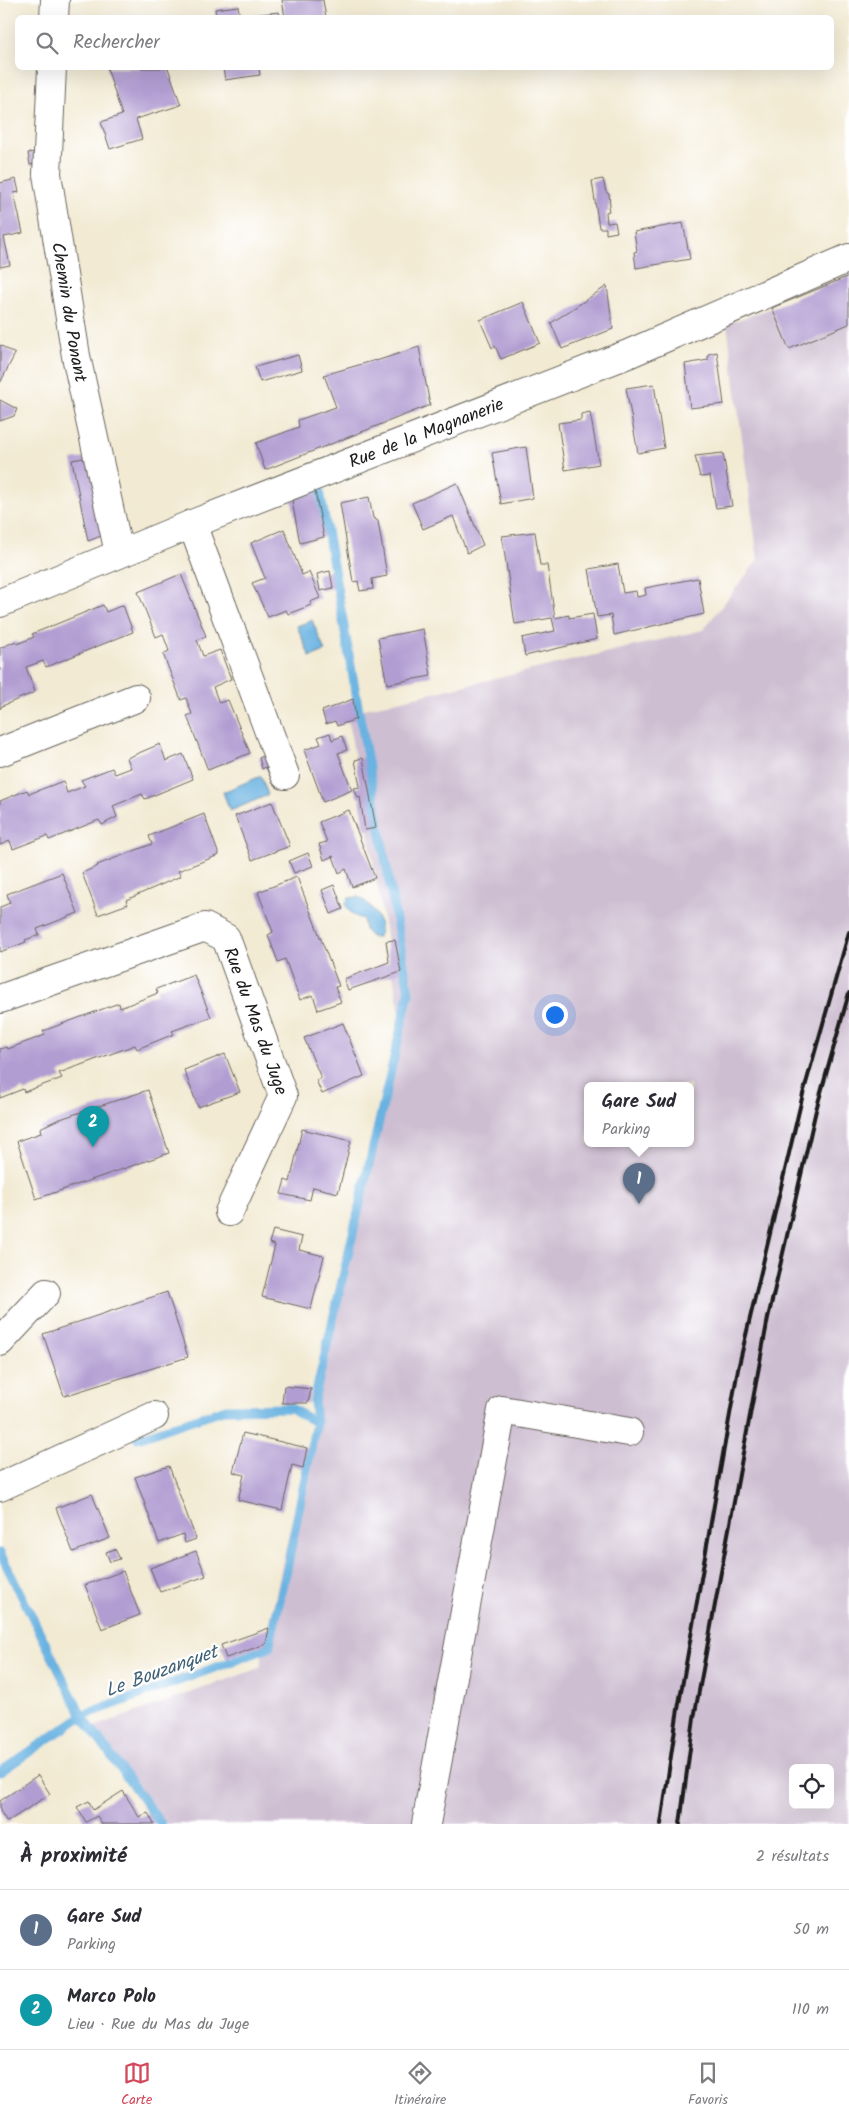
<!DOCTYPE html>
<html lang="fr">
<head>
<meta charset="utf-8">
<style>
  :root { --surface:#fff; --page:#f7f7f7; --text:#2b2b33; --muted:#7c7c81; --line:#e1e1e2; --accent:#d1495b }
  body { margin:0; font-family:Kalam,sans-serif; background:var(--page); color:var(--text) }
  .controls { position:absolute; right:15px; bottom:15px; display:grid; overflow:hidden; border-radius:8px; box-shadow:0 5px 20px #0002 }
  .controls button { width:45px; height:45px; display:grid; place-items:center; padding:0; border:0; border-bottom:1px solid var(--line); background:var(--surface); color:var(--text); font:25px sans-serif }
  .you { position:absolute; left:554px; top:1014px; width:18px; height:18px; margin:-12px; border:4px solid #fff; border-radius:50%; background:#1a73e8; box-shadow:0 0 0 8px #1a73e833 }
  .badge { display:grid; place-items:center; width:32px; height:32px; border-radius:50%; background:var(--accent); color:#fff; font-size:16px; font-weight:700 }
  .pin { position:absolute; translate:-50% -41px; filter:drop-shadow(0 1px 2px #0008) }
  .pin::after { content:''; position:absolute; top:26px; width:18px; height:15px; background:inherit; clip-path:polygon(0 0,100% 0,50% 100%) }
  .popup { position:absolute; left:584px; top:1082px; width:110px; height:65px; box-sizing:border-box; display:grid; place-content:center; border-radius:8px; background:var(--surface); filter:drop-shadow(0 1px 4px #0005); font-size:16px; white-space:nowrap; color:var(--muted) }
  .popup b { font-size:19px; color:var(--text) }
  .popup::after { content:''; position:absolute; left:50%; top:100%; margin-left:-10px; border:10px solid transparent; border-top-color:var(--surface) }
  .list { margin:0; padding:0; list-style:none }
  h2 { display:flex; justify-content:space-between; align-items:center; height:65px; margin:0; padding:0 20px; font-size:21px }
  h2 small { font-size:16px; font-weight:400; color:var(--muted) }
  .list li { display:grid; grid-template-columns:32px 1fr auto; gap:15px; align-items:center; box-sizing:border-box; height:80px; padding:0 20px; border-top:1px solid var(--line) }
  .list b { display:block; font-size:19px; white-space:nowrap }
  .list p { margin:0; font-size:16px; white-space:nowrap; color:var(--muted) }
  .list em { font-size:16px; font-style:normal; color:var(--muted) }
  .icon { flex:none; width:28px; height:28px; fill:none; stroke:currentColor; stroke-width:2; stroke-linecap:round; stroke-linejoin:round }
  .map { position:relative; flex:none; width:849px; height:1824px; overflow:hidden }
  .search { position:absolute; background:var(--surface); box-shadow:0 5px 20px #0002; left:15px; right:15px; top:15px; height:55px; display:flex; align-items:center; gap:12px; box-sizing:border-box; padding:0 18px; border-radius:8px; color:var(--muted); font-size:19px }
  .sheet { height:225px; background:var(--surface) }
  nav { display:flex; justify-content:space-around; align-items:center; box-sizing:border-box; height:70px; border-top:1px solid var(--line); background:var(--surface); font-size:14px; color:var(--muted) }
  nav a { display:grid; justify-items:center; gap:2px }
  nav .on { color:var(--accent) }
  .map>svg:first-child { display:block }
</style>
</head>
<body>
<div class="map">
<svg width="849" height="1824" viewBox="0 0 849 1824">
  <rect width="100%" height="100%" fill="#fff"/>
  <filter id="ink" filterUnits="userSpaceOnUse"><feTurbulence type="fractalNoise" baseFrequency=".02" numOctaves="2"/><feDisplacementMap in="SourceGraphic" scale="10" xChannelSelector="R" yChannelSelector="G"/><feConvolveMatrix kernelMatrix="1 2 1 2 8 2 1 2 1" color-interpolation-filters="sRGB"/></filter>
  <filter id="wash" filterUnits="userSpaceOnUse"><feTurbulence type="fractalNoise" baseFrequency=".0096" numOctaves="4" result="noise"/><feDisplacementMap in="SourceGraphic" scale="20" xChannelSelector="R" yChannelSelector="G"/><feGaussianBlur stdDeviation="1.12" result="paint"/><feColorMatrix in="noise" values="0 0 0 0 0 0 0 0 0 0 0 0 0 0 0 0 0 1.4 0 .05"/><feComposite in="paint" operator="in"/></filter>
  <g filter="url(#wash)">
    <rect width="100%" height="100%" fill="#f2ead3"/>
    <path fill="#cebed1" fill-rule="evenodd" d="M849 276V1824H154L91 1728 260 1668 400 1014 347 713 703 630 758 560 727 324 772 308ZM588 1085H690V1143H588ZM793 1768H830V1805H793Z"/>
    <path fill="#69b2e1" stroke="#42677e" d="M312 620 325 651 310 657 297 626Z
      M261 776 268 795 230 811 223 792Z
      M358 897C370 901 386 924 378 937H371L365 930 363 919C353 916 350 913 345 904L349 898Z"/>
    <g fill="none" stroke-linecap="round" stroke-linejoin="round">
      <path stroke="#69b2e1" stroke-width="9" d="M137 1438 226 1409 291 1408 316 1423
        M0 1553 82 1716 161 1824
        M0 1772 82 1716 269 1648 287 1569 316 1423 314 1401 409 993 320 491"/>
    </g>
    <g id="blocks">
      <path fill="#b29dd2" d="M282 0H323L326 18H285Z
        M238 6 240 18H216L215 9Z
        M279 12 280 18H244V16Z
        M107 68H168L181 105 136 119 142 139 110 149 101 122 122 115Z
        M223 68H259L260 75 225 80Z
        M42 151V162L30 165 28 153Z
        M16 179 19 192 14 193 23 233 4 237 10 265 0 267V183Z
        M603 179 606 192 609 194 610 206 608 207 609 211 606 212 607 223 615 222 617 232 606 234V228H599L592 181Z
        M683 223 690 259 636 268 634 252 637 251 634 232Z
        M849 276V324L789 349 772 308Z
        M607 286 613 329 562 349 551 323Z
        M523 302 540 343 501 359 495 346 492 348 480 320Z
        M0 345 15 354 0 383Z
        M419 347 430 405 265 470 256 443 299 427 298 420 336 407 324 375 376 360V361Z
        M717 352 724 404 690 408 685 364 708 360V354Z
        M298 355 302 370 260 382 255 367Z
        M654 384 664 448 638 453 626 388Z
        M0 400 17 409 14 416 0 421Z
        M590 412 599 464 565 470 558 423 581 420V414Z
        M526 447 533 498 501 504 492 453Z
        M723 453 732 506 716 508 710 476 700 477 695 456Z
        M90 457 109 533 88 541 72 460Z
        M457 483 483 545 467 553 453 516 423 529 412 503Z
        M315 491 324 537 300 543 292 501Z
        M369 497 373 518 378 521 387 576 372 579 373 589 360 591 358 581 353 582 340 503Z
        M284 529 302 575 309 572 320 598 310 602 311 605 288 614 286 610 268 617 252 583 265 578 251 543Z
        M535 532 540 565H547L555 618 569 615V618L593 614 597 639 525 656 522 638 555 631 552 618 515 624 502 536Z
        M618 564 623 593 636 591 637 597 646 595 645 588 698 578 704 614 614 635 611 615 597 617 589 569Z
        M330 571 333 588 320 591 317 574Z
        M181 574 206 636 197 640 203 656 220 650 231 679 213 687 219 703 228 700 250 753 208 770 187 716 192 714 186 698 181 700 163 654 169 651 163 634 156 637 138 592Z
        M103 605 106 612 123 605 133 632 46 667 43 661 26 667 35 692 2 706 0 709V648L16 641 17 644 34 637 32 634Z
        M423 629 431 676 387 684 378 638Z
        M353 699 356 719 337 726 335 721 326 724 322 711Z
        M330 733 332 740 342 736 347 750 338 753 352 790 323 802 304 750 321 744 318 737Z
        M160 744 166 761 183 754 193 779 145 799 142 794 113 806 117 817 102 825 99 820 49 840 47 836 13 849 10 841 0 845V801L27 790 29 794 63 781 67 793 85 786 81 780 112 768 115 774 131 768 127 758Z
        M270 753 278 775 271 778 266 767 262 769 259 758Z
        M363 758 376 828 365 830 360 797 358 798 354 788 360 787 355 760Z
        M272 802 290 846 252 860 235 816Z
        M349 810 375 878 352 887 346 869 339 873 333 856 324 860 319 844 327 842 319 822Z
        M204 814 219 855 178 871 181 876 126 900 128 904 98 915 82 873 98 866 97 865 152 844 149 836Z
        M308 853 313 866 294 873 289 861Z
        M62 873 78 913 37 929 39 935 25 940 26 942 0 952V907L10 903 7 894Z
        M297 877 339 986 335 987 341 1002 318 1010 313 995 300 1000 285 959 278 962 268 935 273 932 258 892Z
        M334 885 343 909 331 914 322 890Z
        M395 940 401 972 348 990 344 979 389 962 386 941Z
        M194 975 211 1017 172 1031 174 1034 137 1049 135 1045 59 1073 62 1078 24 1092 23 1089 0 1098V1049L7 1047 8 1049 21 1044 45 1035 43 1031 119 1003 120 1008 158 993 156 989Z
        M343 1023 364 1076 322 1094 316 1080 321 1078 304 1038Z
        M225 1054 240 1092 198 1107 184 1070Z
        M148 1090 169 1153 36 1199 17 1141 41 1133 40 1128 57 1120Z
        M302 1129 351 1141 338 1193 313 1187 310 1200 281 1194 285 1180 290 1182Z
        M273 1230 302 1237 299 1250 324 1256 311 1309 262 1297 275 1245 269 1243Z
        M167 1292 188 1357 64 1396 43 1334Z
        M284 1386 311 1389 308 1403H282Z
        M243 1433 307 1448 303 1468 292 1465 282 1510 238 1500 244 1475 233 1472Z
        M169 1466 196 1539 185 1543 183 1534 159 1543 135 1477Z
        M92 1494 110 1538 73 1552 56 1508Z
        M115 1549 120 1559 110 1562 106 1552Z
        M196 1551 206 1576 160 1592 150 1568Z
        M123 1571 140 1615 102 1629 85 1585Z
        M269 1628 266 1644 226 1658 221 1645Z
        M38 1775 50 1794 7 1822 0 1811V1801Z
        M123 1791 139 1817 148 1813 154 1824H102L97 1816 86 1822 77 1807 89 1801 93 1810Z"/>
    </g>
  </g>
  <g filter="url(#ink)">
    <use href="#blocks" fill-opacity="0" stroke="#67645c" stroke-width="1"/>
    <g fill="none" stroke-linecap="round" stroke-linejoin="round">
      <defs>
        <g id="minor">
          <path d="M54 18 55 0"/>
          <path id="s1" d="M52 68 47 174 76 356 119 553"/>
          <path d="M192 524 285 775"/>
          <path id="s2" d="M0 603 192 524 628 354 849 258"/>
          <path d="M0 752 136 698"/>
          <path id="s3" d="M0 999 205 927 226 938 283 1096 229 1212"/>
          <path d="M0 1342 46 1293"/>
          <path d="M0 1487 154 1416"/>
          <path d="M426 1824 502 1410 629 1432"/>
        </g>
      </defs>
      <use href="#minor" stroke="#67645c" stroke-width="30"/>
      <use href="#minor" stroke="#fff" stroke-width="28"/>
      <path stroke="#1c1c1c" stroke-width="4" d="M661 1824 677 1715 738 1369 803 1094 849 932
        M680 1824 694 1718 768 1318 816 1110 849 993"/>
    </g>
  </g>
  <g text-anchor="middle" stroke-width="4.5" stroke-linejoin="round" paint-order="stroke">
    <g font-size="18" fill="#1c1c1c" stroke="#fff">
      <text dy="6" stroke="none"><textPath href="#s1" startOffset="246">Chemin du Ponant</textPath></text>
      <text dy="6" stroke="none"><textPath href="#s2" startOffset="459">Rue de la Magnanerie</textPath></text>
      <text dy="6" stroke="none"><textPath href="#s3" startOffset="329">Rue du Mas du Juge</textPath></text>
    </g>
    <g font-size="19" font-style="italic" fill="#3f6075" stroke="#fff">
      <text transform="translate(161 1670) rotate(-20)" y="7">Le Bouzanquet</text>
    </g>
  </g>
</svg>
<div class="controls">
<button><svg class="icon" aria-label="locate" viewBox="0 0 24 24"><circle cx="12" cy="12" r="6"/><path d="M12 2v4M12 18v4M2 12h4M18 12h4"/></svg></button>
</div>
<div class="you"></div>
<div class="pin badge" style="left:639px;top:1204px;background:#5c6f8a">1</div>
<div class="popup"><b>Gare Sud</b>Parking</div>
<div class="pin badge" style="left:93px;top:1147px;background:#0f9aa8">2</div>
<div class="search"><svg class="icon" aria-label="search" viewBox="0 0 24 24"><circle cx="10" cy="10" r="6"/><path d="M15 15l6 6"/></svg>Rechercher</div>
</div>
<section class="sheet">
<h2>À proximité<small>2 résultats</small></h2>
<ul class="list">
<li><span class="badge" style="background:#5c6f8a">1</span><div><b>Gare Sud</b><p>Parking</p></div><em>50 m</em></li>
<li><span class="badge" style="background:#0f9aa8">2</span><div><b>Marco Polo</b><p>Lieu · Rue du Mas du Juge</p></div><em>110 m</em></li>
</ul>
</section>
<nav>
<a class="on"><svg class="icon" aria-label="map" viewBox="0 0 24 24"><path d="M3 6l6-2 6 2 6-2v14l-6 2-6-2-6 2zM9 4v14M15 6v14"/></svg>Carte</a>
<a><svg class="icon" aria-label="directions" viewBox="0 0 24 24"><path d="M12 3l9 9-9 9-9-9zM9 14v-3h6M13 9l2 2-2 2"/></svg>Itinéraire</a>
<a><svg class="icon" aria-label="saved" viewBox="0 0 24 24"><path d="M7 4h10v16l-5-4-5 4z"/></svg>Favoris</a>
</nav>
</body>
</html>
